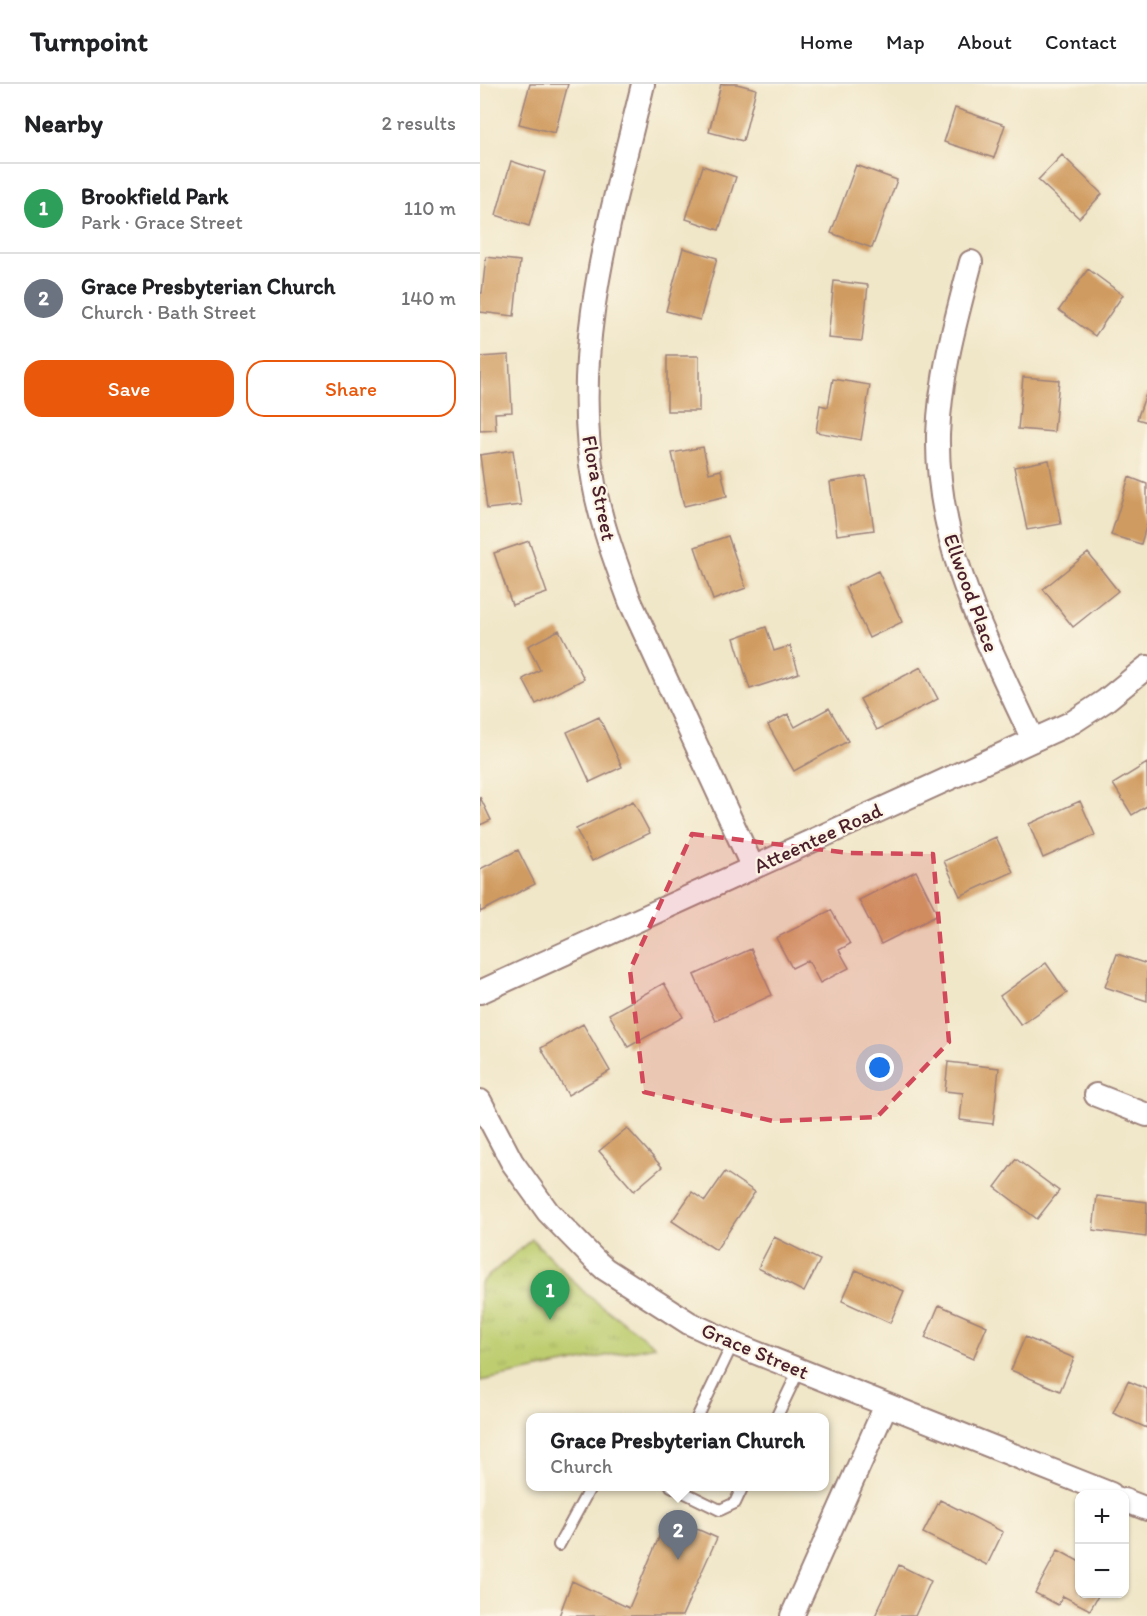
<!DOCTYPE html>
<html lang="en">
<head>
<meta charset="utf-8">
<style>
  :root { --surface:#fff; --page:#f6f6f6; --text:#202124; --muted:#757577; --line:#e0e0e0; --accent:#ea580c }
  body { margin:0; font-family:Itim,sans-serif; background:var(--page); color:var(--text) }
  .controls { position:absolute; right:18px; bottom:18px; display:grid; overflow:hidden; border-radius:12px; box-shadow:0 2px 4px #0004 }
  .controls button { width:54px; height:54px; display:grid; place-items:center; padding:0; border:0; border-bottom:2px solid var(--line); background:var(--surface); color:var(--text); font:30px sans-serif }
  .you { position:absolute; left:400px; top:984px; width:21px; height:21px; margin:-15px; border:4px solid #fff; border-radius:50%; background:#1a73e8; box-shadow:0 0 0 9px #1a73e833 }
  .badge { display:grid; place-items:center; width:39px; height:39px; border-radius:50%; background:var(--accent); color:#fff; font-size:20px; font-weight:700 }
  .pin { position:absolute; translate:-50% -50px; filter:drop-shadow(0 2px 3px #0008) }
  .pin::after { content:''; position:absolute; top:32px; width:21px; height:18px; background:inherit; clip-path:polygon(0 0,100% 0,50% 100%) }
  .popup { position:absolute; left:46px; top:1329px; width:303px; height:78px; box-sizing:border-box; display:grid; place-content:center; border-radius:12px; background:var(--surface); filter:drop-shadow(0 2px 4px #0005); font-size:20px; white-space:nowrap; color:var(--muted) }
  .popup b { font-size:22px; color:var(--text) }
  .popup::after { content:''; position:absolute; left:50%; top:100%; margin-left:-12px; border:12px solid transparent; border-top-color:var(--surface) }
  .list { margin:0; padding:0; list-style:none }
  h2 { display:flex; justify-content:space-between; align-items:center; height:78px; margin:0; padding:0 24px; font-size:26px }
  h2 small { font-size:20px; font-weight:400; color:var(--muted) }
  .list li { display:grid; grid-template-columns:39px 1fr auto; gap:18px; align-items:center; box-sizing:border-box; height:90px; padding:0 24px; border-top:2px solid var(--line) }
  .list b { display:block; font-size:22px; white-space:nowrap }
  .list p { margin:0; font-size:20px; white-space:nowrap; color:var(--muted) }
  .list em { font-size:20px; font-style:normal; color:var(--muted) }
  .actions { display:flex; gap:12px; padding:18px 24px }
  .actions a { flex:1; padding:14px 0; border:2px solid var(--accent); border-radius:18px; text-align:center; font-size:21px; color:var(--accent) }
  .actions .main { background:var(--accent); color:#fff }
  .map { position:relative; flex:none; width:667px; height:1532px; overflow:hidden }
  header { display:flex; align-items:center; gap:36px; box-sizing:border-box; height:84px; padding:0 30px; background:var(--surface); border-bottom:2px solid var(--line) }
  header strong { font-size:28px }
  nav { display:flex; gap:33px; margin-inline-start:auto; font-size:21px }
  main { display:flex }
  aside { flex:1; background:var(--surface) }
  .map>svg:first-child { display:block }
</style>
</head>
<body>
<header>
<strong>Turnpoint</strong>
<nav><a>Home</a><a>Map</a><a>About</a><a>Contact</a></nav>
</header>
<main>
<aside>
<h2>Nearby<small>2 results</small></h2>
<ul class="list">
<li><span class="badge" style="background:#2e9e5b">1</span><div><b>Brookfield Park</b><p>Park · Grace Street</p></div><em>110 m</em></li>
<li><span class="badge" style="background:#6b7280">2</span><div><b>Grace Presbyterian Church</b><p>Church · Bath Street</p></div><em>140 m</em></li>
</ul>
<div class="actions"><a class="main">Save</a><a>Share</a></div>
</aside>
<div class="map">
<svg width="667" height="1532" viewBox="0 0 667 1532">
  <defs>
    <pattern id="grass-tufts" width="24" height="20" patternUnits="userSpaceOnUse" patternTransform="scale(1.5)"><rect width="24" height="20" fill="#bdcd70"/><path d="M3 7l-1-3M5 7V3M7 7l1-3M15 17l-1-3M17 17v-4M19 17l1-3" fill="none" stroke="#a4b061"/></pattern>
  </defs>
  <rect width="100%" height="100%" fill="#fcf5e5"/>
  <filter id="ink" filterUnits="userSpaceOnUse"><feTurbulence type="fractalNoise" baseFrequency=".0167" numOctaves="2"/><feDisplacementMap in="SourceGraphic" scale="12" xChannelSelector="R" yChannelSelector="G"/><feConvolveMatrix kernelMatrix="1 2 1 2 8 2 1 2 1" color-interpolation-filters="sRGB"/></filter>
  <filter id="wash" filterUnits="userSpaceOnUse"><feTurbulence type="fractalNoise" baseFrequency=".008" numOctaves="4" result="noise"/><feDisplacementMap in="SourceGraphic" scale="24" xChannelSelector="R" yChannelSelector="G"/><feGaussianBlur stdDeviation="1.35" result="paint"/><feColorMatrix in="noise" values="0 0 0 0 0 0 0 0 0 0 0 0 0 0 0 0 0 1.4 0 .05"/><feComposite in="paint" operator="in"/></filter>
  <g filter="url(#wash)">
    <rect width="100%" height="100%" fill="#f0e6c8"/>
    <path fill="url(#grass-tufts)" stroke="#84764e" stroke-width="1.5" d="M52 1155 106 1210 175 1262 0 1297V1199Z"/>
    <g id="blocks">
      <path fill="#d09b61" d="M50 0H88L75 49 39 40Z
        M241 0H257L276 5 263 57 229 48Z
        M475 24 525 41 514 74 464 58Z
        M582 71 622 110 599 134 558 96Z
        M31 77 65 88 49 142 16 131Z
        M376 81 417 96 392 164 351 149Z
        M223 82 256 93 239 146 206 135Z
        M203 164 237 174 220 236 186 227Z
        M6 173 40 177 34 232 0 228V209H2Z
        M608 185 643 211 615 252 579 226Z
        M354 197 388 201 382 257 348 254Z
        M29 271 32 328 15 329 16 346 0 347V273Z
        M187 272H219V327H187Z
        M543 293 579 296 574 348 538 345Z
        M353 295 390 301 381 356 336 348 340 321 348 323Z
        M667 307V338L657 335Z
        M223 363 229 389 241 386 247 412 204 422 192 369Z
        M33 366 41 421 7 425 0 371Z
        M569 376 581 440 547 446 534 383Z
        M386 392 394 446 357 451 350 398Z
        M649 393 667 400V439L661 460 631 451Z
        M248 452 266 504 233 516 215 463Z
        M49 457 67 509 32 521 14 469Z
        M608 469 638 507 593 543 563 505Z
        M398 487 422 538 389 554 365 503Z
        M286 543 294 567 310 562 319 589 270 605 254 554Z
        M79 546 104 595 56 620 43 595 60 586 48 562Z
        M441 583 458 615 397 646 380 615Z
        M349 624 368 657 314 687 288 641 308 630 315 643Z
        M119 633 142 683 110 698 87 648Z
        M667 679V722L652 731 633 700Z
        M0 713 11 736 0 741Z
        M153 717 170 749 112 777 96 745Z
        M600 717 615 751 563 774 549 740Z
        M516 753 533 788 480 812 464 777Z
        M38 766 55 800 0 828V785Z
        M436 787 458 831 401 860 379 816Z
        M351 826 370 860 359 866 369 884 340 899 328 876 312 884 296 854Z
        M271 865 292 911 235 937 214 891Z
        M637 870 667 880V917L625 903Z
        M566 879 587 909 541 941 520 912Z
        M184 899 203 933 148 963 129 930Z
        M103 940 130 987 88 1011 61 964Z
        M468 978 519 984 513 1040 480 1036 483 1009 465 1007Z
        M147 1044 182 1083 154 1107 119 1067Z
        M536 1075 579 1107 557 1135 515 1103Z
        M245 1088 275 1108 236 1166 192 1137 212 1108 225 1117Z
        M617 1112 667 1118 666 1153 613 1146Z
        M294 1153 340 1176 324 1208 278 1184Z
        M376 1186 424 1207 410 1239 362 1217Z
        M459 1221 507 1242 493 1275 445 1254Z
        M545 1253 594 1274 580 1307 531 1286Z
        M648 1297 667 1305V1344L633 1329Z
        M460 1416 523 1448 507 1481 443 1449Z
        M188 1432 237 1454 202 1532H79L92 1497 149 1524Z
        M578 1466 600 1478V1510H619L610 1526 583 1512 578 1521 555 1509Z
        M419 1481 451 1497 435 1532H395Z"/>
    </g>
  </g>
  <g filter="url(#ink)">
    <use href="#blocks" fill-opacity="0" stroke="#9d827a" stroke-width="1.5"/>
    <g fill="none" stroke-linecap="round" stroke-linejoin="round">
      <defs>
        <path id="lane" d="M217 1334 253 1259
          M296 1334 319 1286
          M191 1402 240 1426 255 1419 263 1402
          M79 1461 111 1402"/>
        <path id="street" d="M163 0C132 131 89 264 114 400 121 440 136 479 150 517L273 784
          M491 178C476 235 460 292 458 351 456 464 507 557 553 656
          M0 908 593 638 625 617 667 583
          M616 1011 667 1031
          M0 1017 32 1078 68 1128 115 1176 125 1185 209 1239 259 1262 631 1410
          M644 1416 667 1425
          M312 1532 406 1321"/>
      </defs>
      <use href="#lane" stroke="#9d827a" stroke-width="14"/>
      <use href="#street" stroke="#9d827a" stroke-width="26"/>
      <use href="#lane" stroke="#fff" stroke-width="10"/>
      <use href="#street" stroke="#fff" stroke-width="22"/>
    </g>
  </g>
  <path fill="#d1495b" fill-opacity="0.2" stroke="#d1495b" stroke-width="4.5" stroke-dasharray="12 8" stroke-linejoin="round" d="M212 750 369 769 453 770 469 958 397 1033 293 1037 164 1008 150 886Z"/>
  <g text-anchor="middle" stroke-width="4.5" stroke-linejoin="round" paint-order="stroke">
    <g font-size="21" fill="#4a1f2b" stroke="#fcf5e5">
      <text transform="translate(119 404) rotate(79)" y="7">Flora Street</text>
      <text transform="translate(491 509) rotate(70)" y="7">Ellwood Place</text>
      <text transform="translate(338 754) rotate(-25)" y="7">Atteentee Road</text>
      <text transform="translate(275 1267) rotate(23)" y="7">Grace Street</text>
    </g>
  </g>
</svg>
<div class="controls">
<button>+</button>
<button>−</button>
</div>
<div class="you"></div>
<div class="pin badge" style="left:70px;top:1236px;background:#2e9e5b">1</div>
<div class="pin badge" style="left:198px;top:1476px;background:#6b7280">2</div>
<div class="popup"><b>Grace Presbyterian Church</b>Church</div>
</div>
</main>
</body>
</html>
